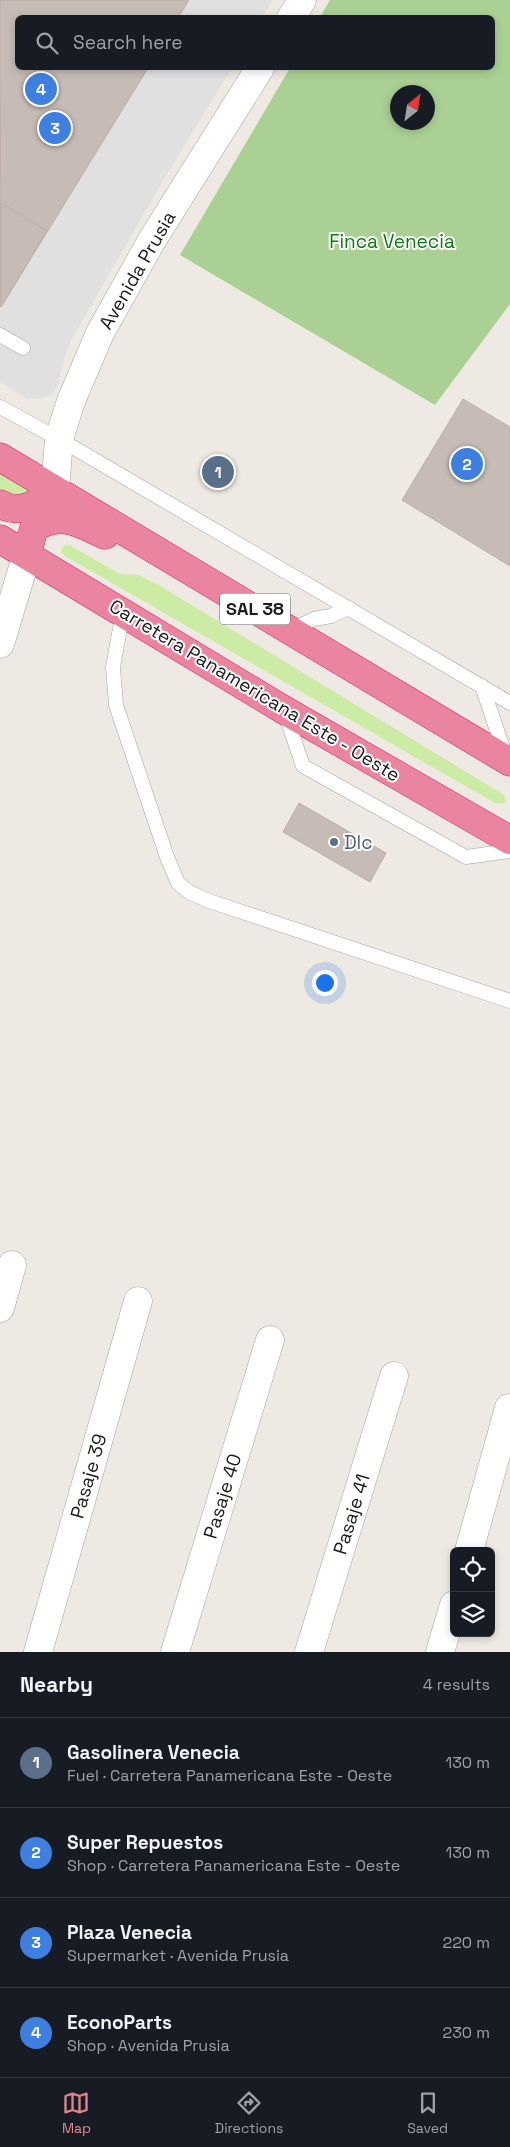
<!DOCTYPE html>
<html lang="en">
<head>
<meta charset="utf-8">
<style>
  :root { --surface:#171b24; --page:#242831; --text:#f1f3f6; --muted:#9ea1a6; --line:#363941; --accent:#df868e }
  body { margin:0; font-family:"Space Grotesk",sans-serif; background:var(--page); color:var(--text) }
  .controls { position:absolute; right:15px; bottom:15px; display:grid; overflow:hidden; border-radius:8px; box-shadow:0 2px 8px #0003 }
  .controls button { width:45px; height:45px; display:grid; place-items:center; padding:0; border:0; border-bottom:1px solid var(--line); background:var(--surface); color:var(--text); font:25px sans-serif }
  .compass { position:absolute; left:390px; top:85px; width:45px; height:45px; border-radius:50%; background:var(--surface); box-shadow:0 2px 8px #0003; rotate:30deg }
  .you { position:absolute; left:324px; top:982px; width:18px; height:18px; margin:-12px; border:4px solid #fff; border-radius:50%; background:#1a73e8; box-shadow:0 0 0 8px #1a73e833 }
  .badge { display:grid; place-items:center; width:32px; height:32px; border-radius:50%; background:var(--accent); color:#fff; font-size:16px; font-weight:700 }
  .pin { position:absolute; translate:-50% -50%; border:2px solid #fff; box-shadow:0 1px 5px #0006 }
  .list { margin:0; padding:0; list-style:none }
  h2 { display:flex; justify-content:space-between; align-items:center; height:65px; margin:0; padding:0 20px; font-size:21px }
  h2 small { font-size:16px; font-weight:400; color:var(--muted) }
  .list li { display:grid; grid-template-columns:32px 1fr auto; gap:15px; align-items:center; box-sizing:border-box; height:90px; padding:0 20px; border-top:1px solid var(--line) }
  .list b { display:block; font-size:19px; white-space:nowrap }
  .list p { margin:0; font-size:16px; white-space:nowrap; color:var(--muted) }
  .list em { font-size:16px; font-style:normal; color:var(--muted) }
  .icon { flex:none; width:28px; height:28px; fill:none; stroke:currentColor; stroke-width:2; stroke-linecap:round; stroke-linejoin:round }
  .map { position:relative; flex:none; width:510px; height:1652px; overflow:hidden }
  .search { position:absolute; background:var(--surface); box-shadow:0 2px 8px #0003; left:15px; right:15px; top:15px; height:55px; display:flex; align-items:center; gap:12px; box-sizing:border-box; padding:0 18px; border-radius:8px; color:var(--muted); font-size:19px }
  .sheet { height:425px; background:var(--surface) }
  nav { display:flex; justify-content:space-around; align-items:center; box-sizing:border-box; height:70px; border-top:1px solid var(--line); background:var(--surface); font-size:14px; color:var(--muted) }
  nav a { display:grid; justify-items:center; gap:2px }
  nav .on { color:var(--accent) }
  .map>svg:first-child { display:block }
</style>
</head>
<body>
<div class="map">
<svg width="510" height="1652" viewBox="0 0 510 1652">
  <rect width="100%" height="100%" fill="#eee9e2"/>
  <path fill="#cceba5" d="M0 470 35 490 31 494 0 496Z
    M69 545 120 574 139 575 157 584 504 795 506 802 500 804 495 803 65 556 61 552 63 546Z"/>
  <path fill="#aad094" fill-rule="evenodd" d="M330 0H510V304L435 405 180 255 290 68H492V18L320 17ZM398 92H428V122H398Z"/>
  <path fill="#e0e0e0" d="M189 0H273L262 17 178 18Z
    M148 68H232L158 189 72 339 63 362 58 385 52 394 43 398 27 399 0 382V306Z"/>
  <path fill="#c6bbb5" stroke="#c0aea3" d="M0 0H189L178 18H18V68H148L1 307Z
    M0 202 47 231 1 307 0 306Z
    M463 399 510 427V566L402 500Z
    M299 803 386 853 370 882 283 832Z"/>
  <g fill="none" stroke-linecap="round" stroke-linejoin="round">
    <defs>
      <path id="lane" d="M0 335 23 348
        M0 407 59 439 510 703
        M123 612 113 667 116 705 167 857 178 883 189 892 209 901 510 1001
        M291 630 314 619 331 616 349 608
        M482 686 506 757
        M285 713 303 766 466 857 510 851"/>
      <path id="street" d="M291 18 302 0
        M55 490 59 439 71 401 100 333 152 240 260 68
        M0 644 27 554
        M0 1308 12 1265
        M469 1551 509 1408
        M38 1652 138 1301
        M175 1652 270 1340
        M309 1652 394 1376
        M440 1652 454 1605"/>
      <path id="highway" d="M0 457 510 762
        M0 504C21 516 39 503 55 490
        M0 539 284 710 510 840
        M27 554 34 528C61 511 79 523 105 535"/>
    </defs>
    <use href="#lane" stroke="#a3a3a3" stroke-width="15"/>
    <use href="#street" stroke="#a3a3a3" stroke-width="29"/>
    <use href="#highway" stroke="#de1c6c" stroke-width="29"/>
    <use href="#lane" stroke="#fff" stroke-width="14"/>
    <use href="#street" stroke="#fff" stroke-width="28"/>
    <use href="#highway" stroke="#ea859f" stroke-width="28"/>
  </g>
  <circle fill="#5c6f8a" stroke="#fff" stroke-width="2" cx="334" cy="842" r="5"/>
  <g text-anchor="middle" stroke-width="4" stroke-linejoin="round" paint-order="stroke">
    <rect fill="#fff" stroke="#606060" stroke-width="1" x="220" y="593.5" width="70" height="31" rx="4"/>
    <g font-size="18" font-weight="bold" fill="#1c1c1c">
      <text x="255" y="615">SAL 38</text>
    </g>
    <g font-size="19" fill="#077e08" stroke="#fff">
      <text x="392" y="248">Finca Venecia</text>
    </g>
    <g font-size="19" fill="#1c1c1c" stroke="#fff">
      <text transform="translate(137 270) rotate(-60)" y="7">Avenida Prusia</text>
      <text transform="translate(255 690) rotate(31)" y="7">Carretera Panamericana Este - Oeste</text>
      <text transform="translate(88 1476) rotate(-74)" y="7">Pasaje 39</text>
      <text transform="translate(222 1496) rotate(-73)" y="7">Pasaje 40</text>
      <text transform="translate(351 1514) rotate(-73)" y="7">Pasaje 41</text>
    </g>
    <g font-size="19" fill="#4e5e75" stroke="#fff" text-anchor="start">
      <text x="344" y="849">Dlc</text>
    </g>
  </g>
</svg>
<div class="controls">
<button><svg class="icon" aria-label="locate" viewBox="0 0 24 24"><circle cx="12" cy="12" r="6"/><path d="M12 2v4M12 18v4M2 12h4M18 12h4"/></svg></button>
<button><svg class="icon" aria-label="layers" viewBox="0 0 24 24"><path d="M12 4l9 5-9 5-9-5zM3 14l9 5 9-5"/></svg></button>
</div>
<svg class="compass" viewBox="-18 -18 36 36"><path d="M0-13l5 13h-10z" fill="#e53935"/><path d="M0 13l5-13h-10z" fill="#9ea1a6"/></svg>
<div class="you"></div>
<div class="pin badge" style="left:218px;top:472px;background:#5c6f8a">1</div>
<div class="pin badge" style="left:467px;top:464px;background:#3f7fe0">2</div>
<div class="pin badge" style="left:55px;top:128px;background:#3f7fe0">3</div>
<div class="pin badge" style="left:41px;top:89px;background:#3f7fe0">4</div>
<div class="search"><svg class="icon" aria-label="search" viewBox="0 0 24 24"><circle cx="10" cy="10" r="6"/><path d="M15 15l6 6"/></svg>Search here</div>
</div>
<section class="sheet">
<h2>Nearby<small>4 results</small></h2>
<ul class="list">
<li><span class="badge" style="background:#5c6f8a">1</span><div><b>Gasolinera Venecia</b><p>Fuel · Carretera Panamericana Este - Oeste</p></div><em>130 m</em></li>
<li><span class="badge" style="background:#3f7fe0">2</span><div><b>Super Repuestos</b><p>Shop · Carretera Panamericana Este - Oeste</p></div><em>130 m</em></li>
<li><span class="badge" style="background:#3f7fe0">3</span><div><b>Plaza Venecia</b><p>Supermarket · Avenida Prusia</p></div><em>220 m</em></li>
<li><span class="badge" style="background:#3f7fe0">4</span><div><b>EconoParts</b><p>Shop · Avenida Prusia</p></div><em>230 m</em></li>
</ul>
</section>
<nav>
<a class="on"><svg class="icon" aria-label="map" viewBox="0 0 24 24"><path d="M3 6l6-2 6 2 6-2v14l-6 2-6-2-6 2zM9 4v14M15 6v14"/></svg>Map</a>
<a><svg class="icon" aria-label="directions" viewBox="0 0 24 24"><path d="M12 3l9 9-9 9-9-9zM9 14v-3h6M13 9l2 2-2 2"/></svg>Directions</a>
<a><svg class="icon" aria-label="saved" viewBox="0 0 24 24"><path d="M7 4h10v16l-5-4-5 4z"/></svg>Saved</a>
</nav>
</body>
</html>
